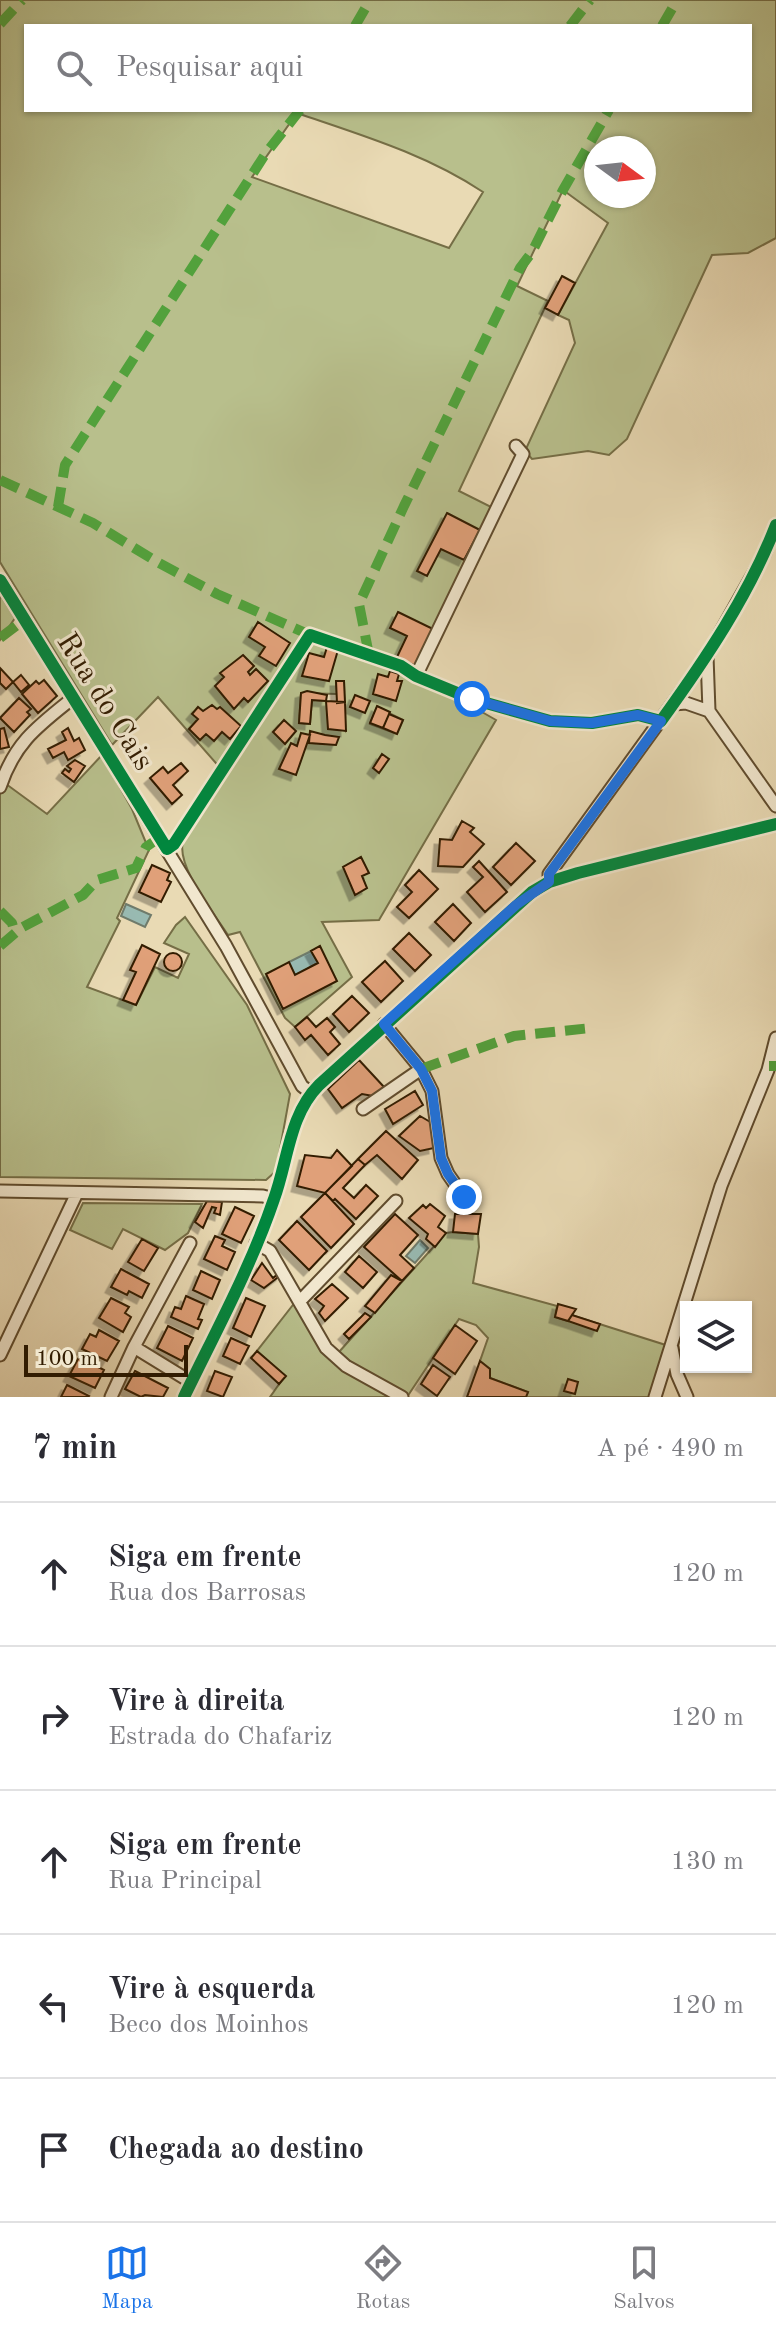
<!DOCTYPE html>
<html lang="pt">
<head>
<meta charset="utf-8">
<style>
  :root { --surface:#fff; --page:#f2f2f3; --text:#2b2b33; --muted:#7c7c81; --line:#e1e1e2; --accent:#1a73e8 }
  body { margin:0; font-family:"Old Standard TT",serif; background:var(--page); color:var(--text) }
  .controls { position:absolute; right:24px; bottom:24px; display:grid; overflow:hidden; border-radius:0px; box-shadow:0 2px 6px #0004 }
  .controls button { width:72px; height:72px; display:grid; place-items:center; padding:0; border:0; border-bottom:2px solid var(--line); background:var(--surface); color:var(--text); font:40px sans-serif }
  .compass { position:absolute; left:584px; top:136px; width:72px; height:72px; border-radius:50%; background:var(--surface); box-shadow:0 2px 6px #0004; rotate:105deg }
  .scale { position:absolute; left:24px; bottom:20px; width:164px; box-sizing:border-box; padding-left:8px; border:4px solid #321c01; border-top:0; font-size:22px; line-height:28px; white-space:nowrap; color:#321c01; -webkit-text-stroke:6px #f1e7ce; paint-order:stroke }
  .stop { position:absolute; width:24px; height:24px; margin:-18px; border:6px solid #1a73e8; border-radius:50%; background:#fff }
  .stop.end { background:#1a73e8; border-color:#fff; box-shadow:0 2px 8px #0008 }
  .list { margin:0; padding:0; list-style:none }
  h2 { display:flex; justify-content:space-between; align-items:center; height:104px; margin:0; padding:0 32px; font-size:34px }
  h2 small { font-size:26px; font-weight:400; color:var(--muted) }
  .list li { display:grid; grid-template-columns:52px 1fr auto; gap:24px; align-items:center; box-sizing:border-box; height:144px; padding:0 32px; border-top:2px solid var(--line) }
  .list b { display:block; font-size:30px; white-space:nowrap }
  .list p { margin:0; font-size:26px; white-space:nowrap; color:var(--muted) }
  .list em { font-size:26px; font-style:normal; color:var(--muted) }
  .icon { flex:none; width:44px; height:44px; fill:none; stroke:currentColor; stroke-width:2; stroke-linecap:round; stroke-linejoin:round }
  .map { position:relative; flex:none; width:776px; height:1397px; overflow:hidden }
  .search { position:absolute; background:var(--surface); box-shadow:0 2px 6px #0004; left:24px; right:24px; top:24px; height:88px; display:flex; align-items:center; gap:20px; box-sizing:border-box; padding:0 28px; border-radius:0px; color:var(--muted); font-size:30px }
  .sheet { height:824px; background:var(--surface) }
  nav { display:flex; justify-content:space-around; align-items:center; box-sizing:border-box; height:112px; border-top:2px solid var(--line); background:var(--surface); font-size:22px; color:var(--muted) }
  nav a { display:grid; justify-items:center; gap:4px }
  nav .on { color:var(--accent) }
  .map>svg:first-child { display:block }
</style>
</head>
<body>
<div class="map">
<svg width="776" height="1397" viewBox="0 0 776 1397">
  <defs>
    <filter id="shadow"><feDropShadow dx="-5.5" dy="5.5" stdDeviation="0" flood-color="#0004"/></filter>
  </defs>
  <rect width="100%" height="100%" fill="#e9dab4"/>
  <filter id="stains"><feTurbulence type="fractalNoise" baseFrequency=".0025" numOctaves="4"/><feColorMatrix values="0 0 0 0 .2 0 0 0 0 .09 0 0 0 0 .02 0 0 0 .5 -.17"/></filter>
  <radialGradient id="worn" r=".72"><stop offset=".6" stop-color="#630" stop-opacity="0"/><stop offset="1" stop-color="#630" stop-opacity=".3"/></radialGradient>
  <path fill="#b8bf8c" stroke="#756e46" stroke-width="2" fill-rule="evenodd" d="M0 0H776V238L748 253 712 255 627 439 609 455 588 451 532 459 525 451 575 343 569 320 558 315 608 223 563 190 517 286 548 301 459 491 497 510 417 675 496 720 379 920 322 922 352 977 295 1027 285 1018 240 932 228 935C214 913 176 867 183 841 189 822 211 789 222 770L158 697 112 745 0 562ZM26 26H750V110H26ZM297 113C361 135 426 154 483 192L449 248 252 177ZM596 148H644V196H596ZM336 681H344L345 730 326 701 312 700 310 724 299 723 301 693 337 694ZM377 707 403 720 397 734 370 724Z
    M0 594 15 618 0 640Z
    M102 755 132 809 149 850 117 918 120 921 87 987 136 1005 155 967 178 978 189 954 164 943 176 925 185 917 247 1005 290 1094 276 1171 266 1180 0 1177V787L2 781 47 814Z
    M83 1203 202 1204 188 1233 165 1250 123 1229 112 1249 70 1230Z
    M453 1232 478 1234 479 1247 473 1283 557 1306 555 1317 568 1321 571 1315 672 1347 655 1397H526L528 1392 490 1378V1369L480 1361 488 1338 476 1325 459 1319 407 1397 352 1363 339 1352 446 1233Z
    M296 1301 321 1348 389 1397H270L285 1376 257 1351Z"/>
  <path fill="#98bab2" stroke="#6f7b6b" stroke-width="2" d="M126 904 151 915 145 927 121 916Z
    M311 951 318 963 295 975 289 962Z
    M420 1240 428 1248 415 1263 406 1256Z"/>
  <path fill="#e0a079" stroke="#321c01" stroke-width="2" filter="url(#shadow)" d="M562 276 575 283 558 315 545 308Z
    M447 513 480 530 464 560 441 549 427 576 417 571Z
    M398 612 433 629 415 666 397 657 407 636 390 628Z
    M258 622 290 643 276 666 259 656 265 647 249 637Z
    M327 647 338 650 329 681 302 676 309 653 324 657Z
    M243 655 254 666 248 672 250 675 256 669 268 681 248 702 244 698 234 709 215 686 224 677 220 673Z
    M0 668 13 682 6 689 0 683Z
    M390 671 399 674 397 681H402L396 701 373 694 378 674 388 677Z
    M21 675 29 685 21 692 13 682Z
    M44 680 57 696 38 713 22 694 36 681 39 684Z
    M336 681H344L345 702 337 703Z
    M307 691 327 695 326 701 312 700 310 724 299 723 301 693Z
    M355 695 370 701 365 713 350 707Z
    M19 698 31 709 27 712 30 715 14 732 0 718Z
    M326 701 345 702 346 731 328 729Z
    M212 705 217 709 220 707 241 726 230 739 222 732 214 741 206 734 200 740 189 729 198 719 192 714 198 707 203 711Z
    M377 706 390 712 383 728 370 723Z
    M389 714 403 720 397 734 383 728Z
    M284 720 296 731 285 744 273 732Z
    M4 728 9 747 0 749V729Z
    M68 728 74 741 79 738 85 750 68 760 64 752 53 758 48 749 66 740 62 732Z
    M310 731 325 735 339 737 336 745 309 743Z
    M301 733 310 735 296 775 279 769 291 743 297 746Z
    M382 754 389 759 379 773 373 768Z
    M75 760 85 766 74 782 62 773 65 769 69 772 71 769 67 766Z
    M181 763 188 771 173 785 182 795 172 804 150 778 163 767 168 773Z
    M462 821 474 828 470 832 484 844 463 867 438 866 440 839 452 840Z
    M516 843 535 861 511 885 493 867Z
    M361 857 369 873 362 876 367 888 355 895 343 867Z
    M479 861 507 892 485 912 467 892 483 877 473 867Z
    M152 865 170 873 167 880 171 882 161 902 139 892Z
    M419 870 438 889 409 918 397 907 412 892 405 885Z
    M453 904 471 923 454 941 435 922Z
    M409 933 431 955 415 971 393 949Z
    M142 945 160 954 136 1005 123 1000 136 972 130 970Z
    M320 946 337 981 283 1009 266 974 289 962 295 975 318 963 311 951Z
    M164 962a9 9 0 1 1 18 0a9 9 0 1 1-18 0Z
    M385 961 403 981 381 1002 362 982Z
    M352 996 369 1013 349 1032 333 1014Z
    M307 1017 316 1027 327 1018 335 1027 330 1032 340 1044 328 1055 311 1035 305 1040 295 1027Z
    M359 1060 384 1087 373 1096 362 1094 342 1108 328 1089Z
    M415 1091 423 1105 393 1124 385 1109Z
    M420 1116 432 1123 434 1148 420 1151 399 1136Z
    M386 1131 418 1160 402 1179 377 1155 365 1165 358 1159Z
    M337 1150 352 1166 325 1193 297 1186 305 1155 331 1158Z
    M358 1159 365 1165 343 1188 354 1198 366 1185 378 1196 356 1219 335 1199 333 1201 325 1193Z
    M325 1193 354 1224 331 1248 301 1217Z
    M207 1201 222 1202 220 1215 214 1213 216 1208 212 1207 203 1228 195 1222Z
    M430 1204 445 1216 438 1227 446 1233 435 1247 426 1239 428 1234 409 1218 423 1205 426 1208Z
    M235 1207 254 1216 241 1243 222 1234Z
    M395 1214 418 1235 400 1255 414 1268 402 1281 364 1247Z
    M455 1214H481L478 1234 453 1232Z
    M297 1221 327 1251 309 1270 279 1240Z
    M215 1236 225 1240 222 1246 235 1252 227 1270 204 1259Z
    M142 1239 158 1248 144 1271 128 1262Z
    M359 1256 377 1272 363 1288 345 1272Z
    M262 1263 273 1278 279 1273 281 1275 264 1288 251 1280Z
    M121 1269 149 1284 142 1298 129 1291 127 1295 111 1287Z
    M201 1271 220 1280 212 1299 193 1290Z
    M391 1275 402 1281 375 1313 365 1306Z
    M332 1284 348 1298 325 1321 319 1313 324 1306 315 1299Z
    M186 1296 204 1304 198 1319 202 1320 198 1329 171 1317 175 1307 181 1309Z
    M111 1298 129 1307 125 1313 131 1317 123 1332 99 1318Z
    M246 1298 265 1306 251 1337 233 1328Z
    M558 1304 576 1309 568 1321 555 1317Z
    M365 1313 371 1317 349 1339 344 1334Z
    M572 1315 600 1324 597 1331 568 1321Z
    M455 1325 477 1341 455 1374 433 1358Z
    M168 1326 193 1338 182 1361 157 1348Z
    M99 1330 119 1341 107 1361 82 1349 90 1334 96 1337Z
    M231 1338 249 1346 240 1364 223 1356Z
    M257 1351 286 1376 279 1384 251 1358Z
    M79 1357 104 1370 95 1388 69 1376Z
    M480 1361 490 1369V1378L528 1392 526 1397H467Z
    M433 1365 450 1377 437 1396 421 1384Z
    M135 1371 168 1388 163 1397 145 1395 141 1397 125 1389Z
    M215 1371 232 1377 223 1397 207 1391Z
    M568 1379 578 1382 575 1394 564 1391Z
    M67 1385 89 1396 88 1397H61Z"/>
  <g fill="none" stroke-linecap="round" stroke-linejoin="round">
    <defs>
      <path id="minor" d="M0 580 226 946 302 1086 311 1093
        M707 656 709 711 776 806
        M416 676 523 454 516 446
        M674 704 686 703 709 711
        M0 787C15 742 38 726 73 698
        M167 849 174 844 310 635 401 666 416 676 472 699 550 721 592 723 638 715 661 721
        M549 882V874L707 656 765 553 776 525
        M384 1024 421 1069 432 1091 441 1158 448 1174 464 1197
        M363 1109 421 1069
        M0 1191 263 1196 274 1199
        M256 1243 270 1251 326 1348 346 1366 402 1397
        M301 1300 396 1201
        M134 1347 191 1382
        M672 1348 677 1374 687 1397
        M0 1355 77 1193
        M111 1397 134 1347 190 1243
        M184 1397C215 1333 251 1267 274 1199 288 1161 289 1115 319 1085L532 892 549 882 578 873 776 824
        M655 1397 721 1186 768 1070 776 1038"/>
    </defs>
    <use href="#minor" stroke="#604c2e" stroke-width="15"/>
    <use href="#minor" stroke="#f1e7ce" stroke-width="11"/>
    <path stroke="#52a13c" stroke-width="10" stroke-dasharray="20 10" stroke-linecap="butt" d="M0 24 22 0
      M355 26 370 0
      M570 26 590 0
      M662 26 677 0
      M0 480 93 523 159 563 217 594 310 635
      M58 507 65 465 266 153 300 110
      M0 638 25 619
      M369 655 359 604 404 506 520 268 532 252 563 190 609 110
      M0 911 12 923 15 934
      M0 946 21 928 83 895 97 880 136 868 146 847 159 838
      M769 1066H776
      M421 1069 514 1036 591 1028"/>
    <defs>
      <path id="cycleway" d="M0 580 167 849 174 844 310 635 401 666 416 676 472 699 550 721 592 723 638 715 661 721C705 660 749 595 776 525
        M184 1397C215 1333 251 1267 274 1199 288 1161 289 1115 319 1085L532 892 549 882 578 873 776 824"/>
    </defs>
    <use href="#cycleway" stroke="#f1e7ce" stroke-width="17"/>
    <use href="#cycleway" stroke="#00873e" stroke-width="12"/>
  </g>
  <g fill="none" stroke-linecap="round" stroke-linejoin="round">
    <path stroke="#1a73e8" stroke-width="10" d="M464 1197 448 1174 441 1158 432 1091 421 1069 384 1024 516 905 549 882V874L661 721 638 715 592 723 550 721 472 699"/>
  </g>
  <g text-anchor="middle" stroke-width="6" stroke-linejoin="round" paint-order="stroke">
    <g font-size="30" fill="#321c01" stroke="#f1e7ce">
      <text transform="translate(106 701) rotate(58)" y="10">Rua do Cais</text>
    </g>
  </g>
  <rect width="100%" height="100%" filter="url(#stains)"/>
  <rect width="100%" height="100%" fill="url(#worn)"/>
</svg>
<div class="controls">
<button><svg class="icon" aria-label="layers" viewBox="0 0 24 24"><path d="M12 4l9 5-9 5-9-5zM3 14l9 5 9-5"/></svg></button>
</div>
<svg class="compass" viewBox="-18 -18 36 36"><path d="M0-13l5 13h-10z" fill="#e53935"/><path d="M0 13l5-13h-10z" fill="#7c7c81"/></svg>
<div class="scale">100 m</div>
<div class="stop" style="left:472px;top:699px"></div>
<div class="stop end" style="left:464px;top:1197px"></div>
<div class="search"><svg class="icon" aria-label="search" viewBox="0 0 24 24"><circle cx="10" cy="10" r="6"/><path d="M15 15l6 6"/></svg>Pesquisar aqui</div>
</div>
<section class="sheet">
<h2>7 min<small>A pé · 490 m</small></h2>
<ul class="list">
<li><svg class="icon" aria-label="ahead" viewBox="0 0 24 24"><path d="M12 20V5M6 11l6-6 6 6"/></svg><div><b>Siga em frente</b><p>Rua dos Barrosas</p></div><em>120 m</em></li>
<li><svg class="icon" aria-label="right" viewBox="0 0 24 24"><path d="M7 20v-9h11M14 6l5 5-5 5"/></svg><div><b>Vire à direita</b><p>Estrada do Chafariz</p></div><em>120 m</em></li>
<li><svg class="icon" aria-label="ahead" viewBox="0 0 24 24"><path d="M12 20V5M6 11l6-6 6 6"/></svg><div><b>Siga em frente</b><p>Rua Principal</p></div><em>130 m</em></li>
<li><svg class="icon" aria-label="left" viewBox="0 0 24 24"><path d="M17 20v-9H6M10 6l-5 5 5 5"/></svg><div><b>Vire à esquerda</b><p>Beco dos Moinhos</p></div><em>120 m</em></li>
<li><svg class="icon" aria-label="arrive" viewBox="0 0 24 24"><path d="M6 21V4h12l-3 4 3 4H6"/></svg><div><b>Chegada ao destino</b></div></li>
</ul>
</section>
<nav>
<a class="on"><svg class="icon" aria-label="map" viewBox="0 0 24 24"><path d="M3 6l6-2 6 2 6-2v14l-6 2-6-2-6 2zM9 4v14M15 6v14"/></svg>Mapa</a>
<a><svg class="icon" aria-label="directions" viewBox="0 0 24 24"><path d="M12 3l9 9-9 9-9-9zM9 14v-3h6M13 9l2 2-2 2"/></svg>Rotas</a>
<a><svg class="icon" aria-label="saved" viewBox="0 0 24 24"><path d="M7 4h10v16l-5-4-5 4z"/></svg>Salvos</a>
</nav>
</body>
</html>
